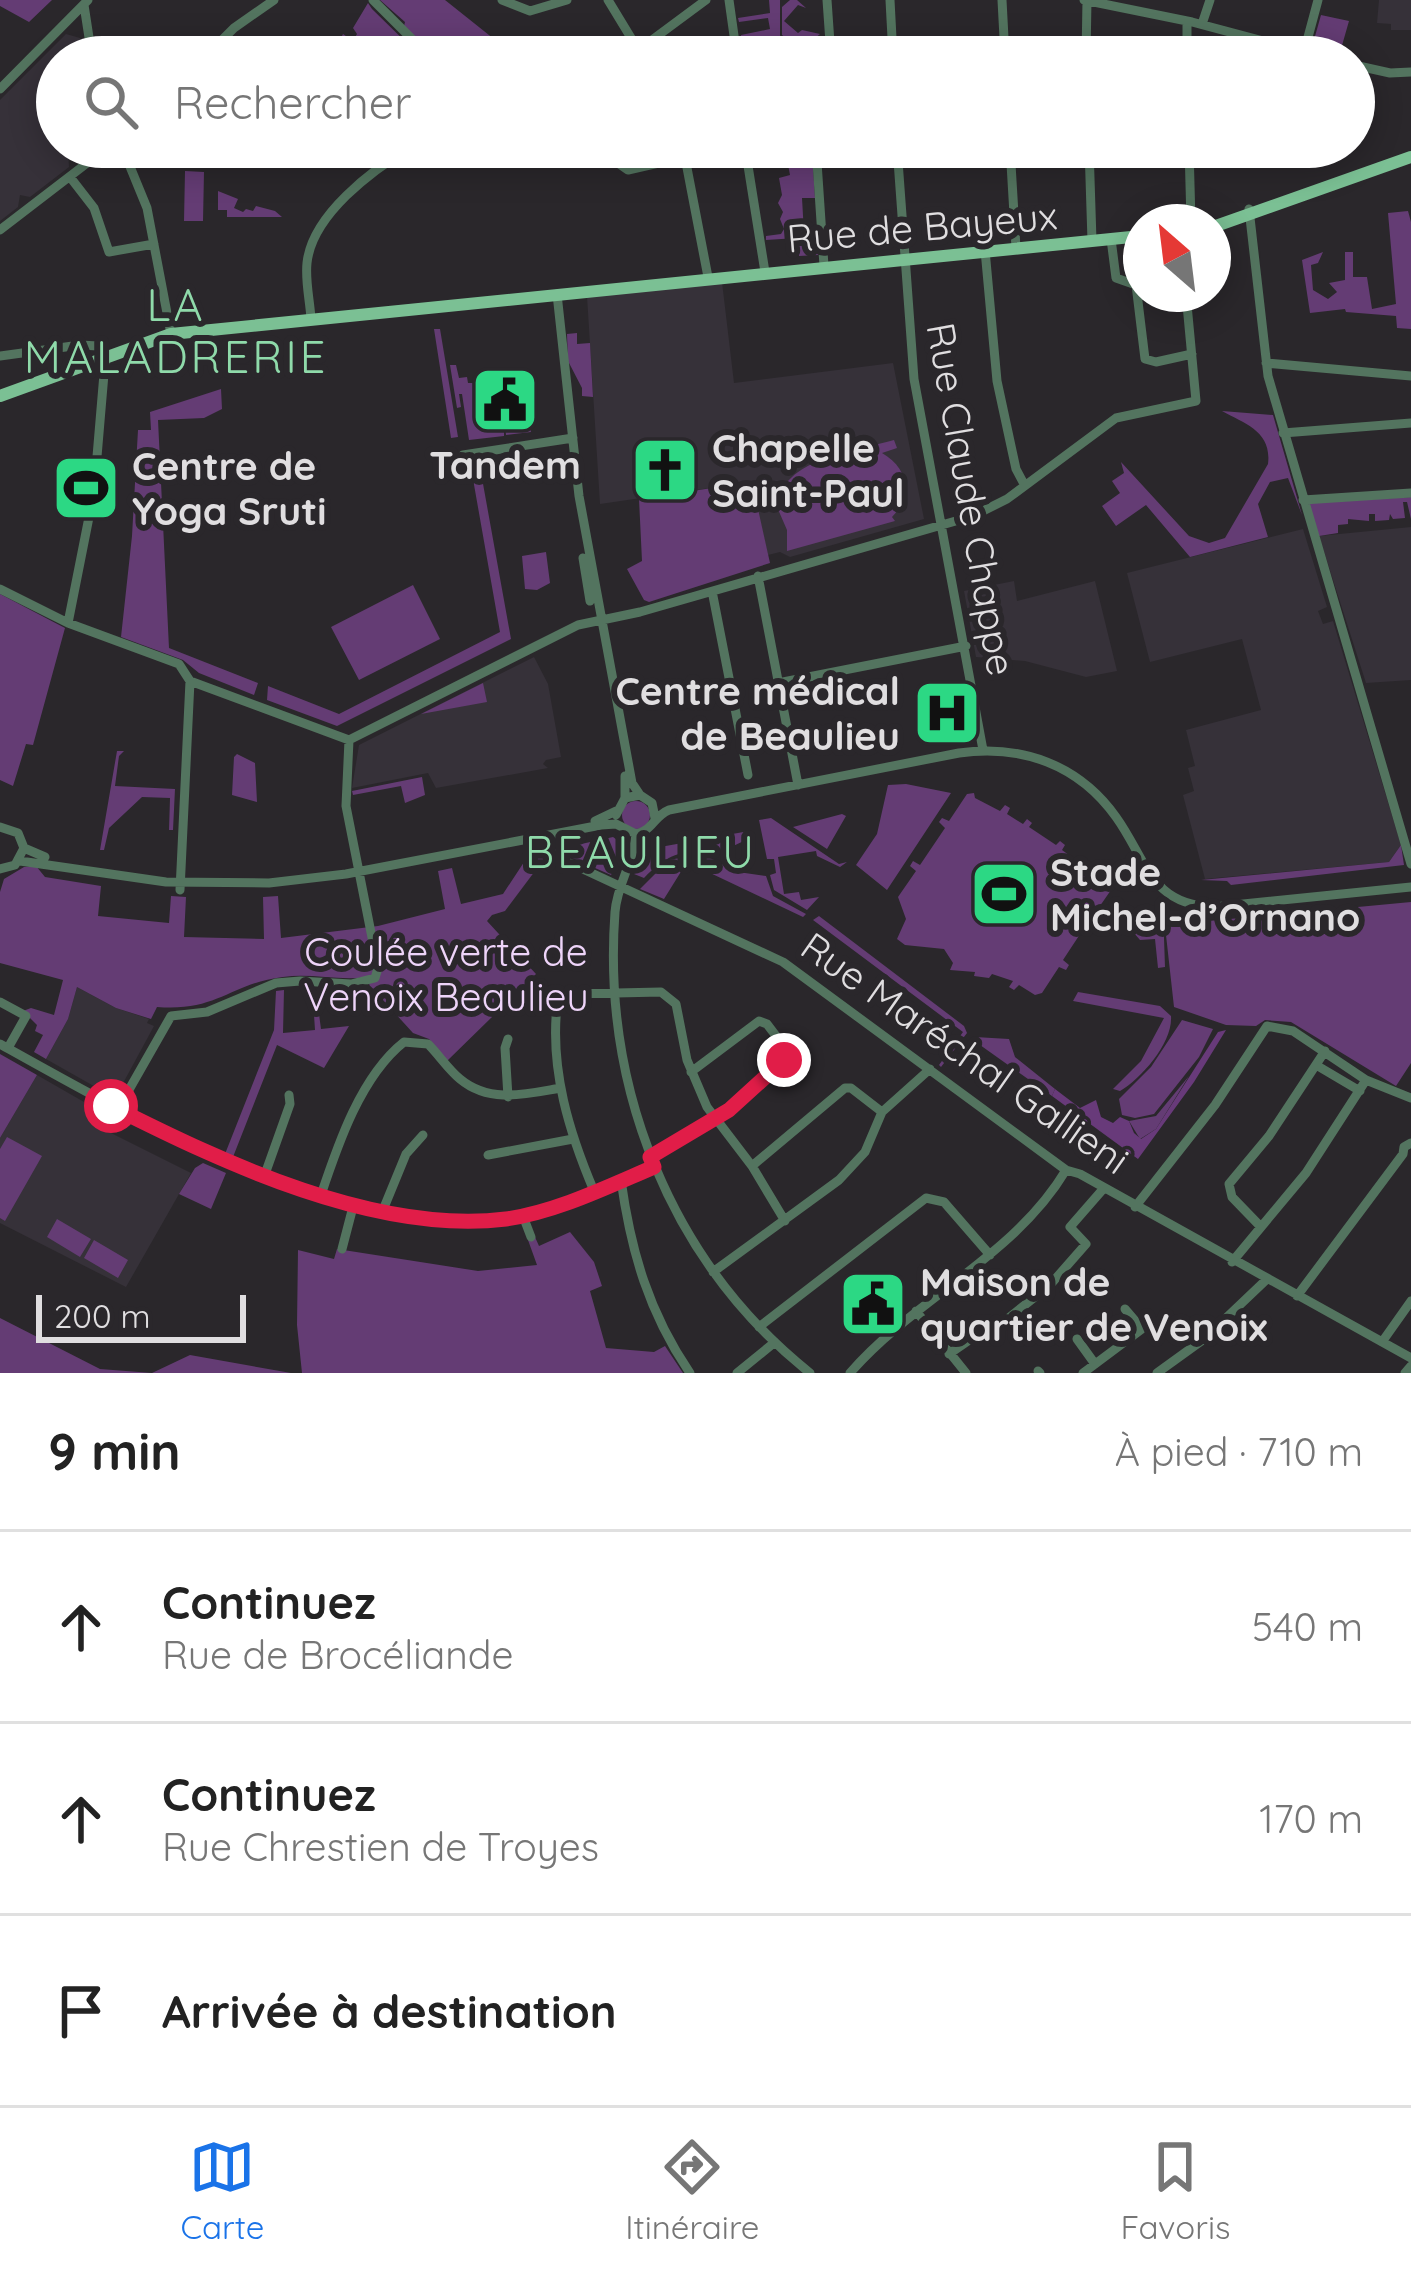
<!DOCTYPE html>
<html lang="fr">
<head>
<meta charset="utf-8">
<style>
  :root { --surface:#fff; --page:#f2f2f2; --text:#222; --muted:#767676; --line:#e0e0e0; --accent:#1a73e8 }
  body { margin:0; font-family:Quicksand,sans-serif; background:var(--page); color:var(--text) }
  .compass { position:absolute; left:1123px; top:204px; width:108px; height:108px; border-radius:50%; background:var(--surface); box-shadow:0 6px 30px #0003; rotate:332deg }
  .scale { position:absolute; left:36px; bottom:30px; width:210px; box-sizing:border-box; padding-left:12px; border:6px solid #e0dee0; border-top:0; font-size:33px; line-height:42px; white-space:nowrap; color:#e0dee0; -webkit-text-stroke:9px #2a272b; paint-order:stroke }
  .stop { position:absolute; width:36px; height:36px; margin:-27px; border:9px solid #e11d48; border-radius:50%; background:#fff }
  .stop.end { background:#e11d48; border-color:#fff; box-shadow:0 3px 12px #0008 }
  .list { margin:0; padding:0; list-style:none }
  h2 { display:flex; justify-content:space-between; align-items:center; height:156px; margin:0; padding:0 48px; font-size:51px }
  h2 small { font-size:39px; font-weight:400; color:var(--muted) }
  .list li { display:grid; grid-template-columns:78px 1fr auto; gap:36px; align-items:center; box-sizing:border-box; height:192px; padding:0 48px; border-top:3px solid var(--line) }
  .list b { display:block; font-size:45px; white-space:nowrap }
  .list p { margin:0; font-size:39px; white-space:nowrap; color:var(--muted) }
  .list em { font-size:39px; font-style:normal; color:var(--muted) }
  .icon { flex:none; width:66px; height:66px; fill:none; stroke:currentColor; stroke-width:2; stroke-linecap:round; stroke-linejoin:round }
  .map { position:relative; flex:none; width:1411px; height:1373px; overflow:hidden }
  .search { position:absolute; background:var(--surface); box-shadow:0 6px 30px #0003; left:36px; right:36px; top:36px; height:132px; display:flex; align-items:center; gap:30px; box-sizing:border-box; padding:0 42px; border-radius:66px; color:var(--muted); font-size:45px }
  .sheet { height:732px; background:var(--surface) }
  nav { display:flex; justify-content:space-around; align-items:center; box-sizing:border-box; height:168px; border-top:3px solid var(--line); background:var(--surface); font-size:33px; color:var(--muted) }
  nav a { display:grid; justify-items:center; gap:6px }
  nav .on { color:var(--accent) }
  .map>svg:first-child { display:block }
</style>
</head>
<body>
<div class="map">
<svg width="1411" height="1373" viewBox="0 0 1411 1373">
  <rect width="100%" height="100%" fill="#2a272b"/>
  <path fill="#363139" d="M1379 0H1411V30H1391V24L1377 23Z
    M66 34 80 38 86 57H57V147H75L68 149 69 167 30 197 20 195 18 207 0 221V100Z
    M722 282 734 383 893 363 924 519 790 557 780 552 768 555 751 482 600 504 587 296Z
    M1411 527V680L1366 683 1319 536Z
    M1303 529 1327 607 1318 611 1323 624 1333 621 1401 845 1389 862 1205 879 1183 795 1194 791 1188 768 1195 766 1186 730 1261 710 1242 639 1150 662 1127 573Z
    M1014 581 1017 601 1095 581 1117 671 1086 677 1025 661 976 657 964 591Z
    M534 657 548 684 561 757 546 760 543 764 548 768 436 788 428 773 352 788 359 745Z
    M77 987 116 1008 149 1019 147 1023 154 1026 115 1098 46 1059 68 1019Z
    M37 1075 105 1114V1125L111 1133 191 1173 126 1287 0 1223V1138Z"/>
  <path fill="#643c74" d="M0 0H52L29 22 0 6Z
    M380 0H445L504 47 496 57H435L404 26 405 22Z
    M769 0H780V35L785 57H762L768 55 764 38 750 41V46L743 48 741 35 770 29 768 18 739 22 738 18 770 13Z
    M790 0H797L806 8 798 5 784 21 798 33 802 30 820 34 801 50 782 35V7Z
    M368 3 372 9 421 57H372L351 43 343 57H331L343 34 353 41 357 34 353 28Z
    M1321 15 1349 21 1339 56 1312 47Z
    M781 147H793L794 153 812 150 815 198H802L805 251H819L818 255 799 256 797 238 766 240V236L781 234 784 229 780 219 783 212 778 203 782 195 779 178 790 175 785 149 752 152Z
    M185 171 204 172 203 221H184Z
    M218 191 238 199 234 208 243 212 246 209 253 211 256 206 275 211 282 217H227V210H218Z
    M1408 211 1411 222V329L1397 328 1396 316 1346 312 1345 309 1310 313 1302 260 1323 252 1318 263 1311 265 1313 290 1328 299 1337 292 1329 283 1345 280V252H1353V277H1367L1372 309 1396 304 1388 213Z
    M434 329H440L458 437 451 438Z
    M577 333V344L590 343 593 397 582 396V388L568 361 567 334Z
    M450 365H456L459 378 467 377 468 383H473L483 412 494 429H504V436L469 440 462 394H459L461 407 457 408Z
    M221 389 222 409 204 418 158 420 169 648 258 683 254 695 199 673 183 660 121 637 132 536 138 430H151L150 412Z
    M509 407 527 413 531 432 506 435 504 414Z
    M1222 411 1273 415 1302 515 1288 478 1270 482 1258 504 1268 537 1190 557 1146 505 1116 526 1102 506 1120 493 1112 481 1124 473 1121 462 1189 536 1209 543 1225 538 1268 464C1272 432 1246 424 1222 411Z
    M894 440 897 448 882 453C908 468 914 495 892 517L895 521 787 551V530L777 507C781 458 856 451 894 440Z
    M478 456 511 639 337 726 267 700 268 686 339 714 500 632 473 479 472 457Z
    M752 482 770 563 649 602 644 600 627 569 642 561 639 499Z
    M1411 497V519L1407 502H1403L1405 518 1393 519 1390 514 1389 520 1375 521V514H1369V521L1348 519V524L1338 525V533L1319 536 1308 503Z
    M546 552 550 583 537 590 525 589 522 556Z
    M413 585 440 639 359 680 331 627Z
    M0 594 65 628 33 745 26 744 13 786 0 780Z
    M483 683 487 702 421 714Z
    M117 751H124L119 756 115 786 175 789 173 830H169L170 798 142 797 109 828 104 850H100Z
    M237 754 255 763 257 802 232 795 234 757Z
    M422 777 425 795 405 803 401 786 353 795 352 791Z
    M906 784 951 793 887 890 856 865 877 834 888 785Z
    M974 793 975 798 1000 811 1005 805 1010 808 1007 814 1023 824 1027 819 1032 823 1029 827 1056 845 1060 841 1065 845 1062 850 1077 861 1081 856 1086 859 1083 866 1104 884 1109 883 1111 890 1093 916 1099 921 1096 926 1088 922 1063 960 1069 965 1066 970 1059 967 1042 993 1035 995 1019 985 1014 990 1009 987 1013 981 992 974 989 978 974 976 975 972 950 970 953 963 944 949 905 945 897 939 906 919 898 897 916 871 910 866 913 861 920 865 945 828 939 822 942 818 949 821 967 794Z
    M622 815a14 14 0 1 1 28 0a14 14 0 1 1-28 0Z
    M842 814 846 816 827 849 793 827Z
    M771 818 839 864 847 862 840 867 817 856 816 851 778 857 784 894 799 892 801 900 819 897 807 910 774 890 770 875 776 873 774 859H767L759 820Z
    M749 831 745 840C703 865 687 833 644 878L634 874 649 849Z
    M613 837 620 842 623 852 611 875 554 850Z
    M1401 845 1404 865 1231 885 1227 881 1201 880 1389 862Z
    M542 851 547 855 505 911 492 915 487 921 536 974 447 1061 429 1039 413 1033 383 1000 372 993 367 977C339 981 311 973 283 977 231 983 218 1012 157 1007L151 1019 116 1008 77 987 68 1019 46 1059 34 1052 43 1035 35 1031 37 1025 23 1011 31 1008 54 1015 63 980 0 963V892L4 879 24 867 36 866 45 877 101 886 98 916 169 923 171 896 186 897 184 937 264 939 263 897 278 896 281 938 378 926 445 909 438 871 452 868 461 904 503 894 530 853Z
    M702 854 738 872 766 876 773 896 806 914 803 917 687 862 664 899 640 889 669 860Z
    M1411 902V1063L1396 1086 1291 1022 1265 1020 1256 1026 1226 1025 1174 1007 1165 926 1168 913 1198 922Z
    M1163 909 1165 967 1158 968 1155 939 1140 940 1134 933Z
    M819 916 964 1026 967 1033 941 1067 939 1065 963 1032 813 920Z
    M284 990 283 1033 315 1030 314 1015 319 1014 321 1029 349 1026 324 1068 277 1045 233 1157 225 1154 274 1030 276 991Z
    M1078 992 1160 1006 1171 1016C1173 1042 1142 1078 1120 1091L1113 1089 1141 1061 1164 1018 1073 1001Z
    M1182 1020 1213 1029 1199 1057 1154 1114 1135 1118 1122 1115 1119 1099 1151 1067Z
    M975 1037 1009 1039 1015 1057 1055 1089 1052 1096 973 1040Z
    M0 1054 37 1075 0 1138Z
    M1189 1076 1156 1129 1140 1139 1129 1121 1156 1116Z
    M7 1137 42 1156 5 1221 0 1218V1149Z
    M203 1163 226 1173 211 1209 179 1194 195 1168Z
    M57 1219 91 1239 80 1257 47 1237Z
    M570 1232 594 1262 602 1286 590 1291 606 1348 654 1352 665 1346 683 1373H302L297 1325 298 1250 334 1259 337 1249 478 1271 537 1265 528 1240 535 1237 539 1246Z
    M94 1240 128 1260 118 1278 84 1258Z
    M0 1318 100 1369 152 1373 190 1355 291 1373H0Z"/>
  <path fill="#683a7a" d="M1226 1030 1194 1082 1138 1159 1052 1096 1055 1089 1080 1108 1096 1100 1101 1117 1113 1123 1120 1117 1129 1121 1134 1133 1141 1139 1156 1129 1218 1032Z"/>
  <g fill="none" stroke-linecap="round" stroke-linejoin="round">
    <path stroke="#53745f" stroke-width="9" d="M373 0 430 57
      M502 0 530 11 567 0
      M608 0 639 51
      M729 0 737 57
      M827 0 831 57
      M890 0 893 57
      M1002 0 1005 57
      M1084 0 1192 22 1323 57
      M84 5 92 57
      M1187 21V57
      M1202 24 1210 0
      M660 37 666 57
      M1304 52 1318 0
      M205 57 234 28 274 0
      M629 57 706 0
      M1086 57 1087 0
      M1354 65 1390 73 1411 72
      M0 89 88 0
      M122 147 147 208 171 334
      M595 147 628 170 685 157
      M683 147 708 277
      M745 147 765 272
      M816 147 824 266
      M897 147 914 379 983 750
      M1010 147 1016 248
      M1089 147 1092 241
      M1189 147 1191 222
      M70 177 94 208 109 252 154 244
      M1249 209 1268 376 1411 864
      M0 230 108 147
      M1111 239 1116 278 1136 285 1145 359 1156 362 1192 354
      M985 250 997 381 1016 469 1024 484
      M557 294 579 496 632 783 640 795
      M1186 294 1196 401
      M311 319C310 301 305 281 307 263 312 215 372 170 411 147
      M0 356 80 345 98 346 105 362 94 492 68 623
      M1266 363 1411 376
      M1283 433 1411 423
      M463 455 573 438
      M1303 500 1411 493
      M583 558 590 601
      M758 576 798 785
      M0 589 68 623 179 664 190 681 349 740 578 625 640 612 973 516 1007 499 1116 418 1196 401
      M713 596 748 775
      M778 683 966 646
      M625 798V776
      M616 815 625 798 640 795 652 803 655 818
      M595 821 616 811
      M0 827 18 833 24 848 15 865 0 869
      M636 834C652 831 654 816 669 810L959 753C1022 744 1079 765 1116 817 1147 860 1150 905 1214 907L1411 887
      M636 834C634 862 617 884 615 912 602 1089 671 1262 810 1373
      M549 842 550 852 557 857 783 962 1066 1170 1080 1174 1411 1358
      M24 848 45 857
      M20 861 166 882 269 883 346 874 601 825 616 824 636 834
      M180 890 190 681
      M0 1002 26 1016 8 1048
      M508 1039 505 1048 508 1097
      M0 1044C122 1112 240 1179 379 1209 421 1218 463 1224 506 1219 557 1212 607 1186 654 1167
      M1316 1065 1360 1091
      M118 1109 171 1016 207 1012 276 983 300 981 351 984 375 978 378 968 346 806 349 740
      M488 1155 573 1139
      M650 1157 729 1110 789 1053 767 1024 759 1021 691 1072
      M752 1166 845 1088H851L882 1112
      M264 1177 290 1104 289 1095
      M621 1180C631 1252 649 1313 690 1373
      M594 1191C569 1132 550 1070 557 1006L571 994 661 992 676 1004 687 1060 707 1107 752 1166 785 1221
      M321 1195C338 1144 361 1076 404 1042L428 1044C439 1055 448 1069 460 1079 490 1104 526 1094 561 1088
      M1135 1207 1215 1105 1267 1026 1293 1031 1366 1080 1411 1098
      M383 1210 406 1154 423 1135
      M523 1216 531 1237
      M1261 1227 1232 1197 1229 1184 1269 1136 1325 1051
      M342 1249 354 1203
      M1232 1262 1306 1173 1366 1080
      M713 1272 839 1180 865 1152 882 1112 930 1069
      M1297 1296 1403 1154 1404 1147 1411 1143
      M916 1311 966 1373
      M759 1327 926 1198 944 1202 990 1255
      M1077 1339 1095 1364
      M1382 1342 1411 1301
      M949 1354 975 1336 991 1332 1050 1285 1086 1244 1070 1227 1104 1188
      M1038 1371 1040 1373
      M737 1373 775 1342
      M850 1373C915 1298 1014 1257 1066 1170
      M1083 1373 1142 1329 1125 1309
      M1157 1373 1204 1339 1266 1280
      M1405 1373 1411 1366"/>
    <path stroke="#7bc094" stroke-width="12" d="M1213 227 1411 157
      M0 396 171 334 1141 236"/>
  </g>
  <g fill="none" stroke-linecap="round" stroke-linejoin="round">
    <path stroke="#e11d48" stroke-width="15" d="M111 1106C224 1163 376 1235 506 1219 556 1212 607 1187 654 1167L650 1157 729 1110 784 1060"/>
  </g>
  <defs>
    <symbol id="civic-square" viewBox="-11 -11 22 22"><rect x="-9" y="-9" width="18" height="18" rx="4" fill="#2cd884" stroke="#2a272b"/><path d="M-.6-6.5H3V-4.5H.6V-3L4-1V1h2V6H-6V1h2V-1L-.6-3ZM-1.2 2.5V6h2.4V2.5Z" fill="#111"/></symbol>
    <symbol id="church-square" viewBox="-11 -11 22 22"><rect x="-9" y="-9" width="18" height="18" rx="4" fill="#2cd884" stroke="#2a272b"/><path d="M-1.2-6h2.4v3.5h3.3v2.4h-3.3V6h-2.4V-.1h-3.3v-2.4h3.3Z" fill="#111"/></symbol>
    <symbol id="stadium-square" viewBox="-11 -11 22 22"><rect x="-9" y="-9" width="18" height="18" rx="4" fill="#2cd884" stroke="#2a272b"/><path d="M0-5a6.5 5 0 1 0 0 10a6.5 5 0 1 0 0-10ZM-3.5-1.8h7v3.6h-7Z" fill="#111"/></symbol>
    <symbol id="hospital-square" viewBox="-11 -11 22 22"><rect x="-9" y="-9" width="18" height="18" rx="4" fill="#2cd884" stroke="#2a272b"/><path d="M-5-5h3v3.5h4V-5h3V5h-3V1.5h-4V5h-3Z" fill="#111"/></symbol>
  </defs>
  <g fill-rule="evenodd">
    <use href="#civic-square" x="467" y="362" width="76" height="76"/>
    <use href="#church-square" x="627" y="432" width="76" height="76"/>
    <use href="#stadium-square" x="48" y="450" width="76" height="76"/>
    <use href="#hospital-square" x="909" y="675" width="76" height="76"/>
    <use href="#stadium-square" x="966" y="856" width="76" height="76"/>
    <use href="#civic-square" x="835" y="1266" width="76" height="76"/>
  </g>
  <g text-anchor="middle" stroke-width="12" stroke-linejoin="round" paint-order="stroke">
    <g font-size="39" fill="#e0dee0" stroke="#2a272b">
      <text transform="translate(922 227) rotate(-5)" y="14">Rue de Bayeux</text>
      <text transform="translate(971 499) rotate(80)" y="14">Rue Claude Chappe</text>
      <text transform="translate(965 1053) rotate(35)" y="14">Rue Maréchal Gallieni</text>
    </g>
    <g font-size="39" font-weight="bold" fill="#e0dee0" stroke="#2a272b" text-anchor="start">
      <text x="712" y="462">Chapelle<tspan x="712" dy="45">Saint-Paul</tspan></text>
      <text x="505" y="479" text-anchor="middle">Tandem</text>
      <text x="132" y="480">Centre de<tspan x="132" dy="45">Yoga Sruti</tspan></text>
      <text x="900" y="705" text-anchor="end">Centre médical<tspan x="900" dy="45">de Beaulieu</tspan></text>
      <text x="1050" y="886">Stade<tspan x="1050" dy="45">Michel-d’Ornano</tspan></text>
      <text x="920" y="1296">Maison de<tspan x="920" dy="45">quartier de Venoix</tspan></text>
    </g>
    <g font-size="39" fill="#eed4f9" stroke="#2a272b">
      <text x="446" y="966">Coulée verte de<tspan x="446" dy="45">Venoix Beaulieu</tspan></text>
    </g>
    <g font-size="45" letter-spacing="3" fill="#8fdaaa" stroke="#2a272b">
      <text x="176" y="321">LA<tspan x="176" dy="52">MALADRERIE</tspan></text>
      <text x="641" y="868">BEAULIEU</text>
    </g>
  </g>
</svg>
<svg class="compass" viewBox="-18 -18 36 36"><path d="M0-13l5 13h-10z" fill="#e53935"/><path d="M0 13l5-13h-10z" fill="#767676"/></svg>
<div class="scale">200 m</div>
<div class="stop" style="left:111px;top:1106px"></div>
<div class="stop end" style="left:784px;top:1060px"></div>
<div class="search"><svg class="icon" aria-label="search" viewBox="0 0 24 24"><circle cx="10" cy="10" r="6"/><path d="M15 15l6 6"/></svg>Rechercher</div>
</div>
<section class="sheet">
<h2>9 min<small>À pied · 710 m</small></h2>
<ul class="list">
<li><svg class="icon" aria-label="ahead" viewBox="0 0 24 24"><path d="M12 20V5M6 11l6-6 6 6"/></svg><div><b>Continuez</b><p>Rue de Brocéliande</p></div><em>540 m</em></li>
<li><svg class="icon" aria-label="ahead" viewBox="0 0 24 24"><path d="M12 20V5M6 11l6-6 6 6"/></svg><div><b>Continuez</b><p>Rue Chrestien de Troyes</p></div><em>170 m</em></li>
<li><svg class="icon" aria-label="arrive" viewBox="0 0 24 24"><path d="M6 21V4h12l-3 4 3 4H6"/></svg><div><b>Arrivée à destination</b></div></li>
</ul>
</section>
<nav>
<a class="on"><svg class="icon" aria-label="map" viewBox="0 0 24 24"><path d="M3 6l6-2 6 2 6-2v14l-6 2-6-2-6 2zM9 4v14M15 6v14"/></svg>Carte</a>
<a><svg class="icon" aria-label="directions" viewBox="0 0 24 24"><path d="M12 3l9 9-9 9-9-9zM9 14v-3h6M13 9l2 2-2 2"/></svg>Itinéraire</a>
<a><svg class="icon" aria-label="saved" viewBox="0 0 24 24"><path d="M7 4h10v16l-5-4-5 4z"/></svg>Favoris</a>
</nav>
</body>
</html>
